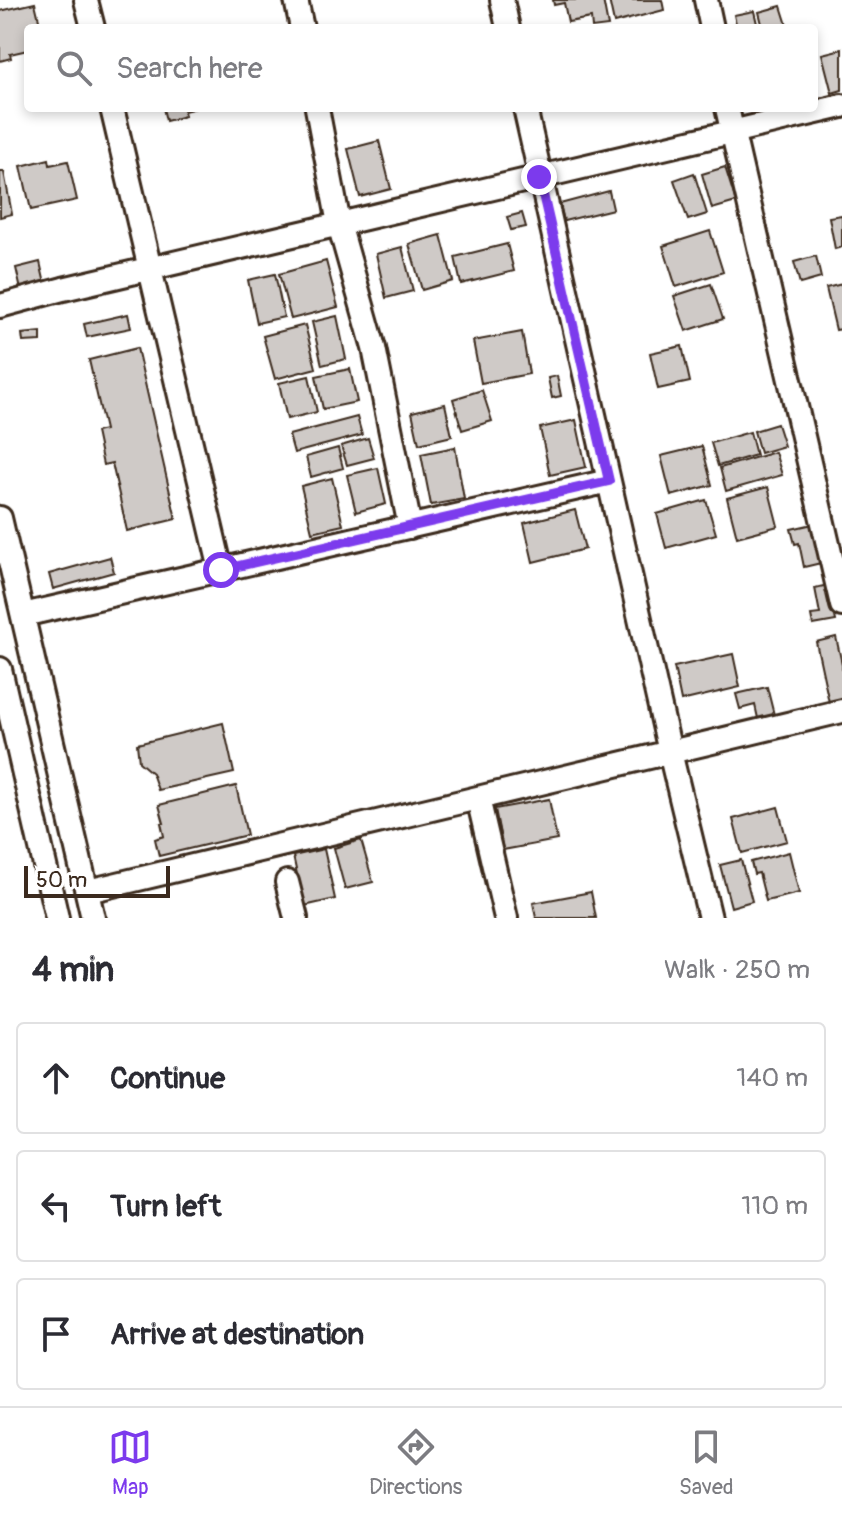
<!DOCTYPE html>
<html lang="en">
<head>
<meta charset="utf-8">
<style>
  :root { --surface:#fff; --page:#f2f2f3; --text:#2b2b33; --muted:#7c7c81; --line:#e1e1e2; --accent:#7c3aed }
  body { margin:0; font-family:Pangolin,sans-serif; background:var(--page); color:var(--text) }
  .scale { position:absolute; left:24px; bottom:20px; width:146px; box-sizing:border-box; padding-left:8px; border:4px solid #3b2a1e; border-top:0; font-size:22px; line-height:28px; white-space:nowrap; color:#3b2a1e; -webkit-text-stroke:6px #fff; paint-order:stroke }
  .stop { position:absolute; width:24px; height:24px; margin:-18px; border:6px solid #7c3aed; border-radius:50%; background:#fff }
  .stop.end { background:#7c3aed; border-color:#fff; box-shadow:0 2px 8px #0008 }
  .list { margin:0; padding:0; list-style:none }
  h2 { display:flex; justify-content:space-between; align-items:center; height:104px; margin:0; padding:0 32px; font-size:34px }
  h2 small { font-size:26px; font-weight:400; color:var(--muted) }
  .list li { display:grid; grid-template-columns:52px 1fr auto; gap:24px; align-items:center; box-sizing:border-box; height:112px; margin:0 16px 16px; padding:0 16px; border:2px solid var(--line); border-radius:8px }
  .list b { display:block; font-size:30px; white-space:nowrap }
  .list em { font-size:26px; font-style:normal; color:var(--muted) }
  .icon { flex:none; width:44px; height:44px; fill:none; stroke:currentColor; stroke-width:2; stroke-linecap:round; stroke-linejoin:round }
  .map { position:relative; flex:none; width:842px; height:918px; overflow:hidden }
  .search { position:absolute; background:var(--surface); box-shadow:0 4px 12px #0003; left:24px; right:24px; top:24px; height:88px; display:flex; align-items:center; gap:20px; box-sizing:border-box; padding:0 28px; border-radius:8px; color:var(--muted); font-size:30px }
  .sheet { height:488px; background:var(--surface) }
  nav { display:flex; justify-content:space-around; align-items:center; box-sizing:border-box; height:112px; border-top:2px solid var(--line); background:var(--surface); font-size:22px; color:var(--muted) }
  nav a { display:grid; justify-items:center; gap:4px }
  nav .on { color:var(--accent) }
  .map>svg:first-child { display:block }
</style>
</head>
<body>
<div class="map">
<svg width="842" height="918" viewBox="0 0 842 918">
  <rect width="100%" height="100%" fill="#fff"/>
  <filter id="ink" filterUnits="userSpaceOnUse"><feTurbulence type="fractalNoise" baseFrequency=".0125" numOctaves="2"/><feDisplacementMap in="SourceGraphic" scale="16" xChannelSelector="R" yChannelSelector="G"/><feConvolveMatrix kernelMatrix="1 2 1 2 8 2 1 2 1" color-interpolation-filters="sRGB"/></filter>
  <g filter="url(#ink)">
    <path fill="#cfcac7" stroke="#3b2a1e" stroke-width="2" d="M553 0H603L608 26 592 28 591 18 568 22 564 3 554 5Z
      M609 0H662L664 10 614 23Z
      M35 3 41 28H28V50L10 54 11 58 0 61V11Z
      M781 6 788 28H763L759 12Z
      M754 11 758 28H737L734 15Z
      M842 49V90L832 93 822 54Z
      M163 108H196L184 111 185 116 166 121Z
      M379 141 391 189 360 197 348 149Z
      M49 159 50 165 68 161 77 200 31 210 21 166Z
      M725 167 736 202 712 209 702 174Z
      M0 172H4L12 214 0 217Z
      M694 173 707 214 688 220 674 180Z
      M609 191 613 209 564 221 560 204Z
      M522 213 526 227 511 230 507 217Z
      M842 215V247L835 249 829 217Z
      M710 231 723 272 676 287 663 246Z
      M441 235 453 281 422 290 409 244Z
      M507 244 514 271 461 284 455 257Z
      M402 247 413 291 386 298 376 254Z
      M816 256 821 278 800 284 794 262Z
      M326 261 338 307 291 319 279 274Z
      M40 262 45 284 21 290 16 268Z
      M275 274 284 317 257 323 248 280Z
      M711 284 723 319 686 331 674 296Z
      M842 284V329L836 330 826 288Z
      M128 314 131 328 87 337 84 324Z
      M337 316 346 359 322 365 312 322Z
      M305 325 316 368 275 379 263 336Z
      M41 332V341L23 342 22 334Z
      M522 332 529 374 481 383 473 341Z
      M682 346 690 382 658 389 650 353Z
      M137 348 176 519 127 531 112 463 103 465 96 432 105 430 89 360Z
      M350 369 357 402 323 409 316 376Z
      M309 376 317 412 287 419 279 383Z
      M557 376 561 396 552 398 548 378Z
      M482 390 492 421 462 430 453 399Z
      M445 404 452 436 419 444 412 412Z
      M357 417 362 435 294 453 289 435Z
      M576 420 586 467 550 475 540 428Z
      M777 424 784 446 760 453 754 431Z
      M750 432 756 455 718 466 711 443Z
      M368 438 374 458 347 465 341 446Z
      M702 446 712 485 671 496 661 456Z
      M455 447 464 499 431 505 421 454Z
      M338 448 343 468 311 477 306 457Z
      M775 452 782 475 726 491 720 468Z
      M378 468 386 504 356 512 347 475Z
      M332 478 343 525 312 532 301 486Z
      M768 487 778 526 737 537 727 498Z
      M706 500 716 534 666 548 657 514Z
      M575 510 585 549 533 562 524 523Z
      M813 524 821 563 804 567 799 543 795 544 791 529Z
      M110 557 114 572 53 589 49 574Z
      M828 585 836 621 813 625 811 615 820 614 815 588Z
      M836 637 842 664V704L830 707 816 642Z
      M733 654 740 687 681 701 674 667Z
      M767 687 775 719 759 723 755 705 740 709 736 694Z
      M223 723 234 773 158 790 152 773 139 762 137 744Z
      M236 786 247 835 159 856 155 839 164 836 161 823H164L159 805Z
      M549 799 557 840 503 850 495 809Z
      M778 807 787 841 742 853 733 819Z
      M361 840 373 882 345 889 334 848Z
      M324 849 335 899 304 906 293 856Z
      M789 852 799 893 766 901 759 873 754 874 751 862Z
      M741 860 752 901 731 907 720 865Z
      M591 892 596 918H536L533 903Z"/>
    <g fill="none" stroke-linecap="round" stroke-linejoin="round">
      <defs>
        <path id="minor" d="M86 0 93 28
          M296 0 302 28
          M502 0 508 28
          M706 0 712 28
          M112 108 221 570
          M317 108 339 224 374 348 410 527
          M525 108 670 752 710 918
          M727 108 842 605
          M0 306 63 289 842 106
          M0 518 93 918
          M23 615 609 481
          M0 669 57 918
          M478 798 506 918
          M287 882 296 918
          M88 891 842 711"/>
      </defs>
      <use href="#minor" stroke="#3b2a1e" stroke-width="28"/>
      <use href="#minor" stroke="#fff" stroke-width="22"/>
    </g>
  </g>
  <g fill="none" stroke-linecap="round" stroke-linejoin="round" filter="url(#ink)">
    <path stroke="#7c3aed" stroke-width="10" d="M221 570 609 481 539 177"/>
  </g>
</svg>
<div class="scale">50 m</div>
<div class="stop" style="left:221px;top:570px"></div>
<div class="stop end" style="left:539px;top:177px"></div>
<div class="search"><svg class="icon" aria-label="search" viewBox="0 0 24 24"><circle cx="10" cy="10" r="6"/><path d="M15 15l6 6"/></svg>Search here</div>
</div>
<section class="sheet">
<h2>4 min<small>Walk · 250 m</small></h2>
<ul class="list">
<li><svg class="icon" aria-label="ahead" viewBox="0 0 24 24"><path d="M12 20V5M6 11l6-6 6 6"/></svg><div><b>Continue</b></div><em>140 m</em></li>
<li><svg class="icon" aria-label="left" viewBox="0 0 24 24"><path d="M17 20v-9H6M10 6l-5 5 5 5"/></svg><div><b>Turn left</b></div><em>110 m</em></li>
<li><svg class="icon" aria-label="arrive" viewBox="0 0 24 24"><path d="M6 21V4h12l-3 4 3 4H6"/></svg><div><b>Arrive at destination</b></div></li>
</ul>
</section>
<nav>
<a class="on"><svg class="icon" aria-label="map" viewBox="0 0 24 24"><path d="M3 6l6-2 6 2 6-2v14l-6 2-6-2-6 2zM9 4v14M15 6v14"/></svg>Map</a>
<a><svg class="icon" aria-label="directions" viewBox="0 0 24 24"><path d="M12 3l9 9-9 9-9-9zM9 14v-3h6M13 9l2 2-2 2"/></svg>Directions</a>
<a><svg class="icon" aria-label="saved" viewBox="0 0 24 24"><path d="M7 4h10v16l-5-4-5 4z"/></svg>Saved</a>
</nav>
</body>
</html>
